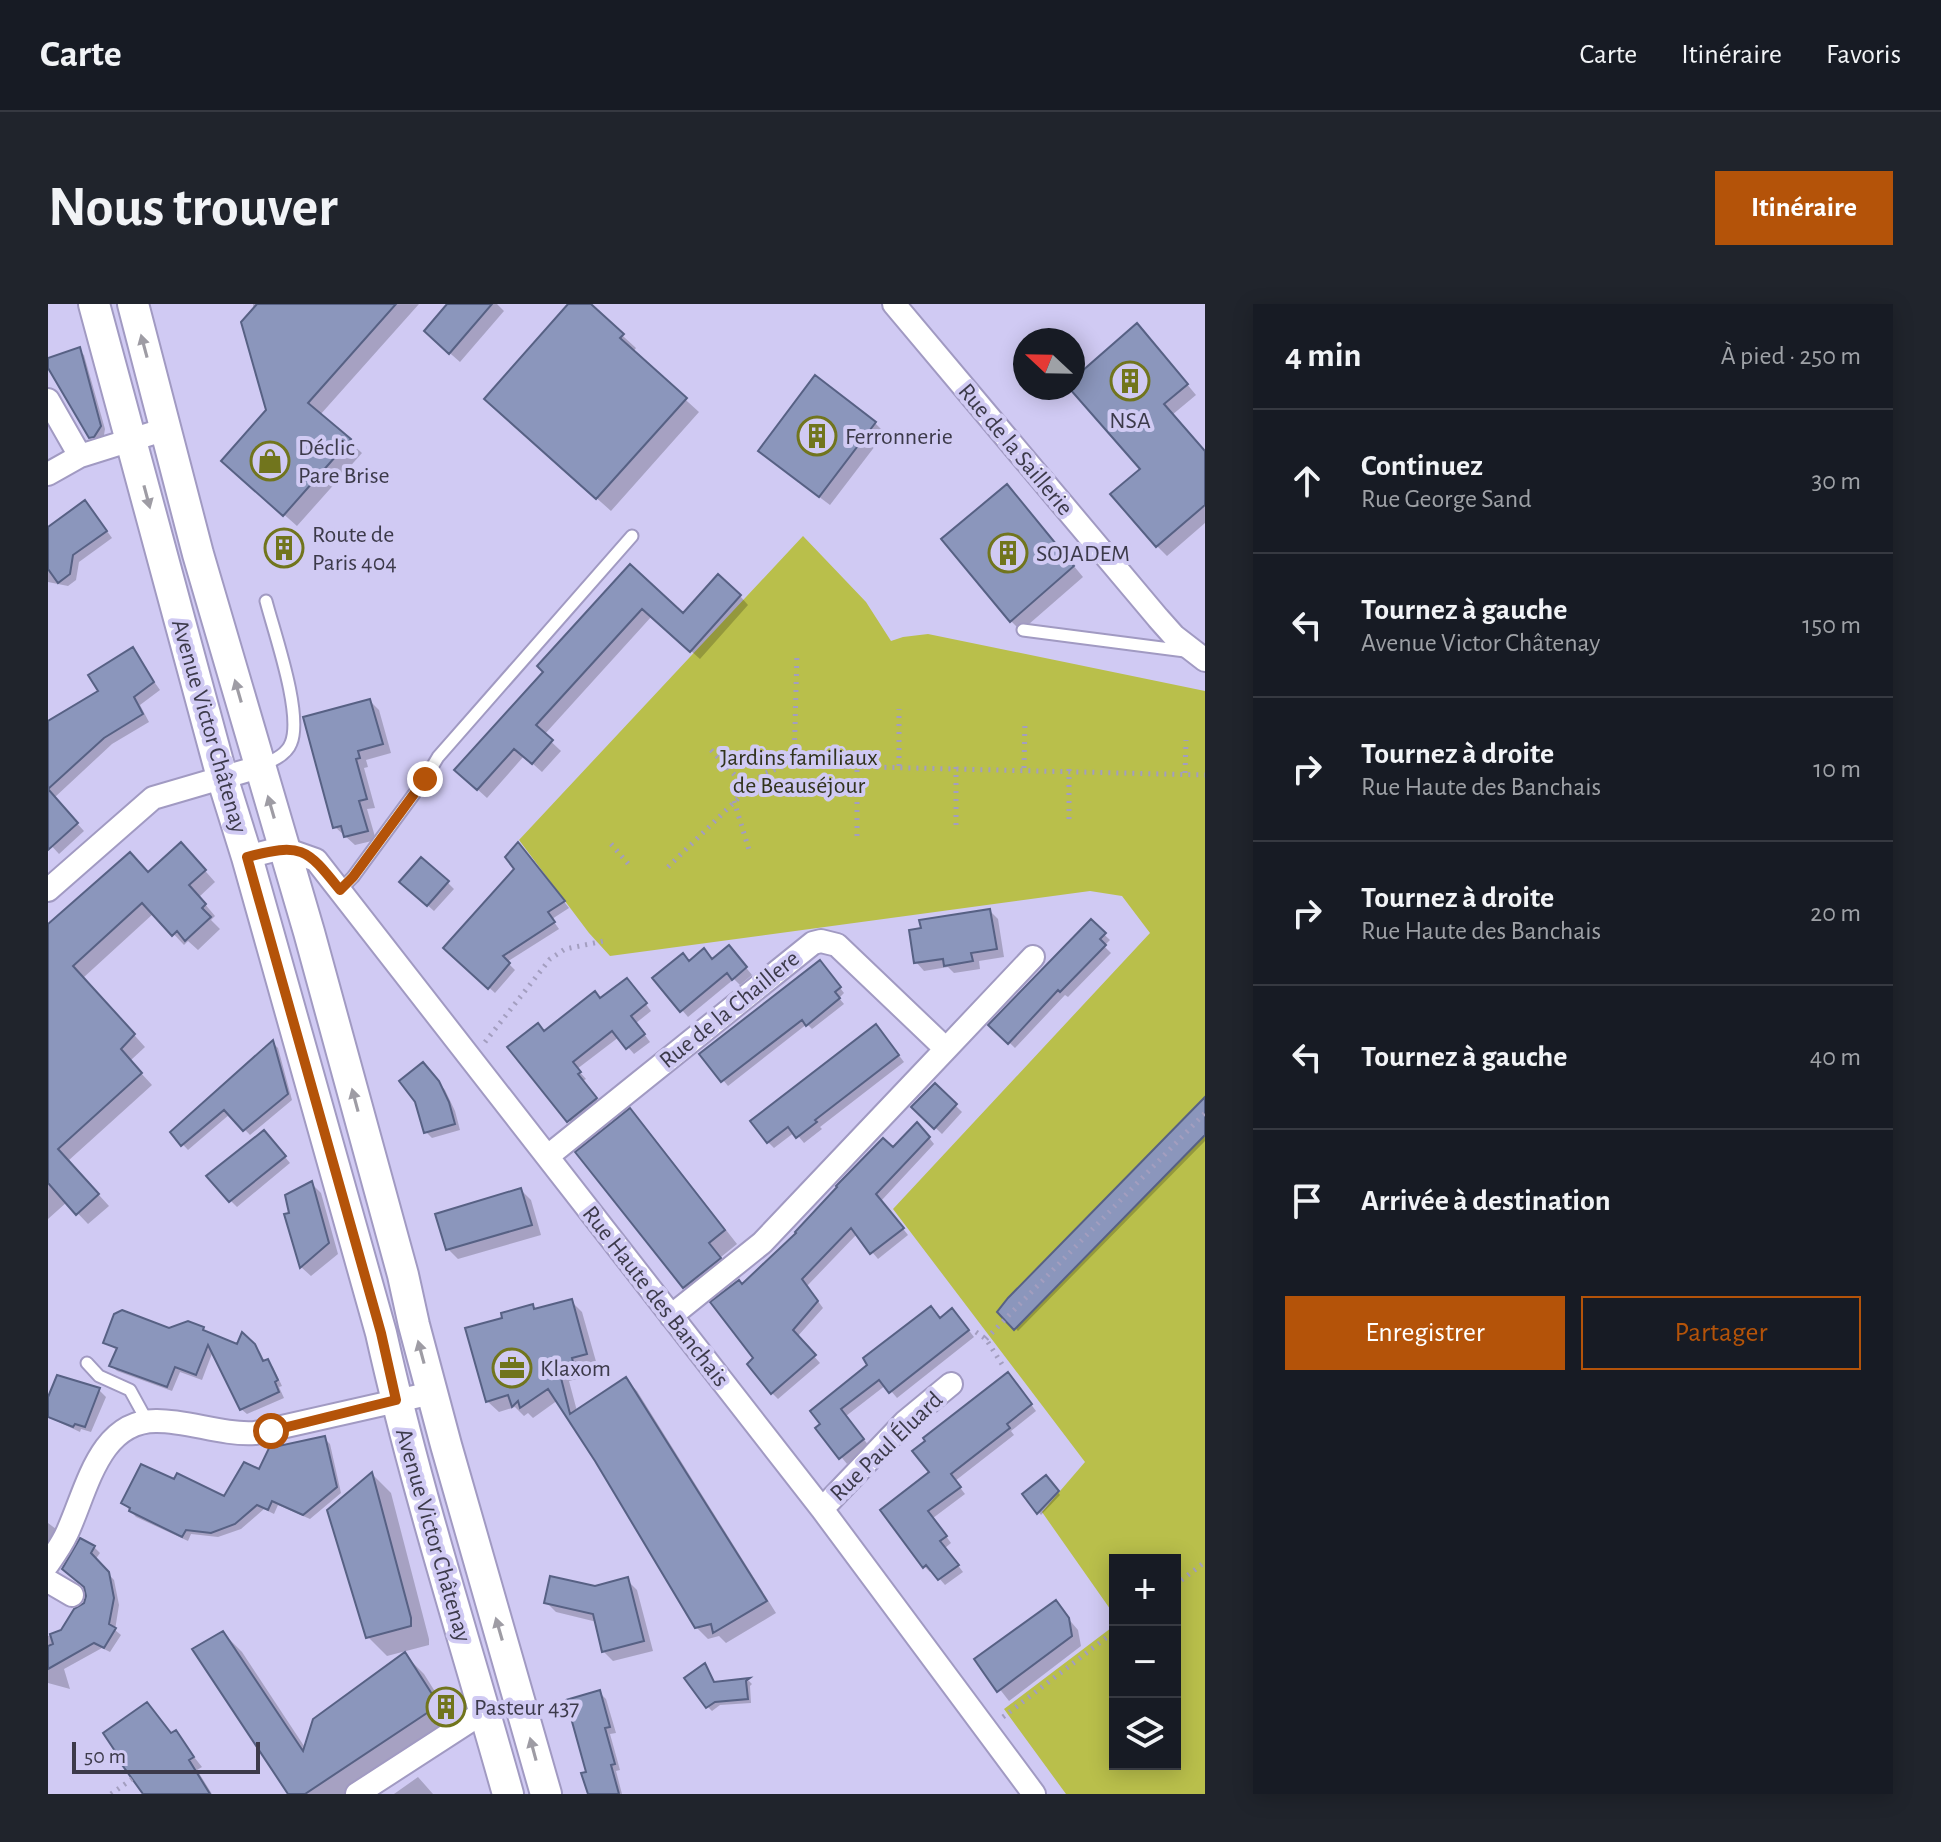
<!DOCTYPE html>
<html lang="fr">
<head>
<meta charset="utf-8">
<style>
  :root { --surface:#171b24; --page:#20242c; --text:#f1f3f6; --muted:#9ea1a6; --line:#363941; --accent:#b45309 }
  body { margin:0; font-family:"Alegreya Sans",sans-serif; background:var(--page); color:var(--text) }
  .controls { position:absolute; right:24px; bottom:24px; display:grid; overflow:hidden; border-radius:0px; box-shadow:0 4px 20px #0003 }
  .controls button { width:72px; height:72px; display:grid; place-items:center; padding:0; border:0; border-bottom:2px solid var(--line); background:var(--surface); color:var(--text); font:40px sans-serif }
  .compass { position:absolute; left:965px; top:24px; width:72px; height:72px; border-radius:50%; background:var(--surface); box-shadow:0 4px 20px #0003; rotate:292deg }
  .scale { position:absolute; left:24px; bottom:20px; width:188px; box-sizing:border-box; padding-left:8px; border:4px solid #3c3a4a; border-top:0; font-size:22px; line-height:28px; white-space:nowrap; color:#3c3a4a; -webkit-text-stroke:6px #d0caf3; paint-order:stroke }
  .stop { position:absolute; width:24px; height:24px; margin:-18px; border:6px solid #b45309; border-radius:50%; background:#fff }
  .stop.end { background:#b45309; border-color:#fff; box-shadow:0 2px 8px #0008 }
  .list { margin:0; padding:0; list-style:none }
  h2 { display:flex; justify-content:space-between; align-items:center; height:104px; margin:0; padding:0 32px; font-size:34px }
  h2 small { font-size:26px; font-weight:400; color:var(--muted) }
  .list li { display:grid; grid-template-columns:52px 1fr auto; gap:24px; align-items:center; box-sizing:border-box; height:144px; padding:0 32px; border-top:2px solid var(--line) }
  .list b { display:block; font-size:30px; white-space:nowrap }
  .list p { margin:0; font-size:26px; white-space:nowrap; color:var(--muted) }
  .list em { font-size:26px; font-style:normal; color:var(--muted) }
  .actions { display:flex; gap:16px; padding:24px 32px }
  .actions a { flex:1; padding:18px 0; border:2px solid var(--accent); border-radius:0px; text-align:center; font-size:28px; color:var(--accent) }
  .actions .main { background:var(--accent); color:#fff }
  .icon { flex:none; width:44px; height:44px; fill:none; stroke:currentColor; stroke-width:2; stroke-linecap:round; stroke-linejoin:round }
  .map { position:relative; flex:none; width:1157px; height:1490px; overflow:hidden; border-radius:0px }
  header { display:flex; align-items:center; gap:48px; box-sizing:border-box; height:112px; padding:0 40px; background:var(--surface); border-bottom:2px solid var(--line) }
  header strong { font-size:38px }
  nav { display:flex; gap:44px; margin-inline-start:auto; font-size:28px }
  .intro { display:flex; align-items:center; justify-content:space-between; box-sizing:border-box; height:192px; padding:0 48px }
  h1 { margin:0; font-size:56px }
  .button { padding:20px 36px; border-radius:0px; background:var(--accent); color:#fff; font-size:28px; font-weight:700 }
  main { display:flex; gap:48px; padding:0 48px }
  aside { flex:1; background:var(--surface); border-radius:0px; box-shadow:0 4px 20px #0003 }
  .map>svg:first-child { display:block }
</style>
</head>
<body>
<header>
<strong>Carte</strong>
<nav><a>Carte</a><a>Itinéraire</a><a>Favoris</a></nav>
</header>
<div class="intro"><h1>Nous trouver</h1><a class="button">Itinéraire</a></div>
<main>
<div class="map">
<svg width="1157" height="1490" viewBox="0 0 1157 1490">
  <rect width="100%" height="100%" fill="#d0caf3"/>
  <path fill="#b9bf4b" d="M755 232 818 298 843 337 855 333 880 330 1157 387V1490H1018L956 1405 1067 1321V1460H1127V1256H1067V1312L994 1208 1037 1158 845 905 1102 629 1074 592 1042 587 562 652 541 629 471 536Z"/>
  <path fill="#0003" d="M205 0H371L272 111 314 149 249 222 188 168 220 107Z
    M402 0H449L456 7 412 58 388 37Z
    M523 0H540L588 44 585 48 651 108 563 207 452 108Z
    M1099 32 1148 91 1124 111 1157 149V219L1119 252 1109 242 1095 165 1024 84 1025 78Z
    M31 46 36 51 57 125 56 131 48 139 0 61V56Z
    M827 119 837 129 782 201 722 156Z
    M968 192 1035 273 973 327 963 317Z
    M43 205 64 234 31 258 28 276 20 282 0 278V225Z
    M582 263 635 311 692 292 700 301 652 355 604 312 496 431 513 447 494 468 476 452 439 494 417 474 498 368Z
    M84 346 112 386 92 401 101 418 64 440 6 494 36 527 11 550 0 538V419L53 388Z
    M322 397 331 406 343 449 318 456 320 463 316 464 327 504 319 505 328 536 307 541 287 523Z
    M476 546 521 604 504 615 511 625 459 658 467 666 447 689 398 644 469 565Z
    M144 552 167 578 151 593 167 612 163 616 172 625 150 646 140 637 136 641 106 609 35 674 97 743 82 757 104 781 20 857 61 902 40 920 19 898 0 915V623L101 570Z
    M400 579 406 585 386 607 360 584Z
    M942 607 950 615 956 653 931 657 932 665 906 669 900 663 876 667 868 658Z
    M1043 618 1062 636 1056 642 1063 649 1020 693 1017 691 967 744 943 721Z
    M687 650 704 671 692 681 686 675 640 713 607 674 641 659 665 657Z
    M776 663 796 689 791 694 796 700 764 725 759 720 680 782 654 750Z
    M585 683 603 707 588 719 602 738 586 750 571 733 529 765 538 775 535 777 554 802 527 823 462 744 497 729 553 696Z
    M834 729 856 758 772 823 774 825 756 839 747 828 726 844 720 838Z
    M225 739 230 744 244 796 202 831 182 810 140 846 124 829Z
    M381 767 397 786 407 807 412 826 384 834 378 828Z
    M887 781 914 808 894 830 866 803Z
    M582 807 595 820 689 940 673 953 685 968 649 996 636 983Z
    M1157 811V837L970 1027 952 1008Z
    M875 826 886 840 833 897 860 931 830 955 809 930 759 982 775 1004 749 1033 772 1059 730 1095 724 1089 708 1054 695 982 845 846Z
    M222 835 242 859 189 903 182 896Z
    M264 880 273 889 290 950 263 972 253 963 244 910Z
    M473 886 483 896 493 931 410 955 400 945Z
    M523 997 534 1008 549 1061 534 1065 536 1073 521 1077 529 1107 578 1076 589 1087 728 1309 678 1339 671 1332 660 1335 648 1323 510 1096 485 1114 480 1109 476 1112 467 1103 451 1108 439 1097 457 1015 484 1002 488 1007Z
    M910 1012 926 1033 849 1094 838 1081 798 1112 821 1142 799 1160 770 1124 893 1016Z
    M155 1025 161 1031 190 1043 195 1032 212 1048 217 1058 220 1057 225 1063 234 1082 231 1083 236 1094 199 1110 193 1105 165 1047 154 1076 132 1068 124 1087 69 1067 64 1062 70 1047 58 1038 121 1027Z
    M10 1074 51 1086 58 1093 43 1128 33 1125 32 1128 0 1113V1098Z
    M965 1076 988 1107 963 1127 966 1131 907 1177 917 1190 885 1214 903 1239 897 1244 915 1268 897 1281 884 1266 882 1268 876 1262 835 1207 884 1168Z
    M276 1134 282 1140 293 1189 262 1215 230 1201 226 1210 216 1205 193 1225 170 1233 143 1230 140 1237 88 1213 75 1199 127 1178 177 1194 212 1168Z
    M324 1170 343 1189 381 1335V1341L339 1352 320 1333Z
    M998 1174 1012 1191 993 1211 977 1191Z
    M0 1219 12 1228 5 1241 0 1238Z
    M46 1243 52 1249 47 1256 66 1276 71 1301 67 1326 73 1331 62 1348 54 1344 16 1365 22 1385 0 1379V1332L15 1327 38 1300 39 1285 22 1267Z
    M579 1276 589 1286 605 1347 565 1357 555 1347 549 1318 508 1308 498 1298Z
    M1007 1299 1030 1326 1033 1342 961 1397 929 1356Z
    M175 1329 194 1348 258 1445 357 1351 376 1370 408 1421 304 1490H242Z
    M657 1362 668 1380 701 1377 704 1380 702 1382 703 1399 672 1401 664 1407 659 1402Z
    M552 1389 558 1395 568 1429 562 1430 572 1466 568 1467 574 1490H542L540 1469Z
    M127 1429 154 1463 149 1466 164 1490H97L124 1431Z
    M370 1473 385 1490H346Z"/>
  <path fill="#8b96bc" stroke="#576184" stroke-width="2" d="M209 0H348L260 99 303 135 235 212 173 157 218 106 193 18Z
    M399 0H444L401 50 376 27Z
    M520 0H543L576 30 572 34 639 94 548 195 436 95Z
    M1089 19 1140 80 1116 100 1157 147V201L1108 243 1062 190 1092 165 1021 84H1025V75Z
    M32 43 53 122 46 133 41 134 0 64V54Z
    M767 71 828 118 771 193 710 147Z
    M959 180 1026 262 962 318 893 235Z
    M37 196 59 227 25 251 22 270 10 279 0 265V223Z
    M582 260 635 309 670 270 693 291 642 348 594 305 488 421 505 436 484 460 466 445 429 486 406 466 495 368 489 362Z
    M85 343 106 378 86 393 95 410 56 434 0 485 30 519 0 546V417L50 387 40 371Z
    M322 395 335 440 310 447 312 454 308 455 319 495 311 497 320 527 296 533 293 522 285 524 255 413Z
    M133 538 158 566 141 581 158 600 154 604 163 613 137 637 129 627 124 632 94 599 25 662 87 730 73 745 94 769 10 845 51 890 28 911 0 879V620L82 548 100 568Z
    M470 538 517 597 500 608 507 618 455 652 462 659 440 685 395 644 466 565 457 553Z
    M373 553 401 577 379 602 351 578Z
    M942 605 949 645 923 649 925 657 896 662 895 655 866 659 861 626 873 624 871 616Z
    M1043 615 1058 629 1052 635 1058 641 1012 688 1010 686 960 740 940 721Z
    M681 641 699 663 684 676 679 669 632 708 604 674 635 649 641 657 656 644 664 655Z
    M772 656 793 683 787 688 792 694 758 722 754 716 673 778 651 750Z
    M579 674 599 699 583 712 597 730 578 745 564 727 525 758 533 768 530 770 549 794 519 818 459 743 490 719 496 727 547 687 552 694Z
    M828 720 851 751 767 816 769 818 748 834 740 823 719 839 702 817Z
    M225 736 240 790 195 827 176 806 133 842 122 828Z
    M375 758 391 777 401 798 407 820 376 829 367 798 351 777Z
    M887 779 909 800 886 825 863 803Z
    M1157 793V831L966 1026 949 1008 960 994Z
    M582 804 677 926 661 939 673 954 635 984 527 848Z
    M869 818 882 833 828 890 856 924 822 950 803 924 754 975 770 997 745 1026 768 1051 723 1090 699 1060 705 1054 662 998 691 976 694 980 748 929 747 928 789 883 788 882 835 834 845 843Z
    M216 826 238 852 181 898 158 872Z
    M264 877 281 939 252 964 236 910 241 909 237 891Z
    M473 884 484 921 398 946 387 910Z
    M524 995 539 1050 524 1054 526 1062 511 1066 522 1110 578 1073 719 1297 665 1329 663 1320 647 1324 547 1157 500 1085 472 1104 470 1097 464 1103 460 1091 438 1098 417 1024 454 1014 453 1009 485 1000 486 1005Z
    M883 1002 892 1014 904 1004 921 1026 841 1089 831 1076 793 1105 816 1135 791 1155 767 1124 772 1120 762 1107 819 1061 815 1054Z
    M74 1006 121 1024 140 1017 156 1023 155 1026 189 1040 194 1028 207 1040 215 1057 220 1055 230 1076 227 1078 231 1088 192 1106 160 1041 148 1071 127 1063 119 1083 61 1062 69 1044 55 1039 66 1010Z
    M960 1068 984 1100 959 1120 962 1124 903 1170 913 1183 880 1207 899 1232 892 1237 911 1261 890 1276 878 1261 875 1264 832 1206 881 1168 864 1147 877 1137 875 1134Z
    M9 1071 52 1084 37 1123 27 1120 25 1123 0 1113V1093Z
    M277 1132 289 1183 255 1211 224 1197 220 1206 209 1201 187 1220 163 1229 138 1226 134 1233 81 1207 82 1204 73 1199 93 1160 126 1175 129 1169 176 1192 196 1158 211 1165 221 1144Z
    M324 1168 363 1314V1322L318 1334 279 1206Z
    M998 1171 1011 1187 989 1210 974 1190Z
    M32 1234 47 1242 43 1249 61 1268 66 1294 61 1320 68 1324 56 1344 46 1339 0 1365V1342L5 1340 2 1330 13 1326 26 1305 36 1299 38 1292 36 1283 14 1265Z
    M502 1272 547 1282 580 1273 596 1337 554 1348 545 1310 496 1299Z
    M1008 1296 1021 1314 1024 1332 949 1388 926 1355Z
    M175 1327 255 1447 265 1415 357 1348 391 1401 257 1490H240L144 1345Z
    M657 1359 666 1378 702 1374 698 1377 700 1395 667 1398 658 1404 636 1374Z
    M552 1386 562 1423 557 1424 567 1460 563 1461 571 1490H540L533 1469 538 1468 518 1396Z
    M99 1398 123 1429 128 1426 146 1453 141 1456 162 1490H95L67 1451 69 1450 55 1429Z"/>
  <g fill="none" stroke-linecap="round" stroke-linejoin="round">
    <defs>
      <path id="service" d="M975 326 1137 347
        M214 461C225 457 239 450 243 439 255 410 226 328 218 297
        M292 586 305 573 377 475 390 453 584 232
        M39 1059 51 1072 82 1086 99 1117"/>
      <path id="minor" d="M846 0 1110 314 1126 332 1157 356
        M0 96 32 152
        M0 170 32 152 118 125
        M199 553 234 544 268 556 774 1205 986 1490
        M0 586 105 494 211 463
        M898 745 985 653
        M500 852 765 639 773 637 789 641 898 745 714 939 623 1012
        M774 1205 857 1118 903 1080
        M0 1260C7 1250 14 1240 19 1229 39 1186 51 1116 109 1117 142 1117 173 1131 207 1129L384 1089
        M0 1277 24 1291
        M309 1490 437 1407"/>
      <path id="secondary" d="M46 0 174 473 199 553 333 1029C368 1185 417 1337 460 1490
        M85 0 150 250 261 628 355 971 366 1021 398 1141 498 1490"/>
    </defs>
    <use href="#service" stroke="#a19ac2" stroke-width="15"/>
    <use href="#minor" stroke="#a19ac2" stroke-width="26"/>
    <use href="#secondary" stroke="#a19ac2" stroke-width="34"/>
    <path stroke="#a39ebf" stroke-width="5" stroke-dasharray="2 6" stroke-linecap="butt" d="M663 446 699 484
      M746 460 749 349
      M851 462V405
      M908 463V524
      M976 464 977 417
      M1137 469 1138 436
      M686 497 702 549
      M1021 515V465
      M809 532V461
      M563 540 584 564
      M620 563 715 470 739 461 1157 471
      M437 738 502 655 517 645 556 637
      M928 1028 938 1035 957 1065
      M938 1035 1157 809
      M1127 1281 1157 1258
      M955 1413 1067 1327
      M63 1490 84 1475"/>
    <use href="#service" stroke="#fff" stroke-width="11"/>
    <use href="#minor" stroke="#fff" stroke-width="22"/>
    <use href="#secondary" stroke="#fff" stroke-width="30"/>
  </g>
  <defs><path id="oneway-solid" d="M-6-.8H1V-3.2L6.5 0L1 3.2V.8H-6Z" transform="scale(2)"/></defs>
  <g fill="#9e9ca4">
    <use href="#oneway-solid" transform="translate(96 42) rotate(-105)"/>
    <use href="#oneway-solid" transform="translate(99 193) rotate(75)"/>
    <use href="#oneway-solid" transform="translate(190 387) rotate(-106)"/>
    <use href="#oneway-solid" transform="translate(223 503) rotate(-106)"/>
    <use href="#oneway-solid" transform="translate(307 796) rotate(-105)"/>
    <use href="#oneway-solid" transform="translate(373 1048) rotate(-105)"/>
    <use href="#oneway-solid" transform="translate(451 1325) rotate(-106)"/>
    <use href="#oneway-solid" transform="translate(485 1445) rotate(-105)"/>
  </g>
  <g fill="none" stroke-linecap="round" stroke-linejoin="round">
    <path stroke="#b45309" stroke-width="10" d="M223 1127 348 1096 333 1029 199 553C253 539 258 543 292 586L305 573 377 475"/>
  </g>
  <defs>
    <symbol id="building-ring" viewBox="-11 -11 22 22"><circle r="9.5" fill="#d0caf3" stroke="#71751d" stroke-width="1.5"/><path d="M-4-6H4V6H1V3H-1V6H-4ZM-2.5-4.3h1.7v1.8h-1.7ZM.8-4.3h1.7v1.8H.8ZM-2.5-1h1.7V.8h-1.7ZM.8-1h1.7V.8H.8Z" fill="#71751d"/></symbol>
    <symbol id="shop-ring" viewBox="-11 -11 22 22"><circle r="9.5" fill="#d0caf3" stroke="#71751d" stroke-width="1.5"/><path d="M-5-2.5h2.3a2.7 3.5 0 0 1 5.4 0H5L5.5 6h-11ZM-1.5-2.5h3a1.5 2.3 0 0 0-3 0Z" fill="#71751d"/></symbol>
    <symbol id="office-ring" viewBox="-11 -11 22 22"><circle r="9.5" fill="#d0caf3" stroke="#71751d" stroke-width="1.5"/><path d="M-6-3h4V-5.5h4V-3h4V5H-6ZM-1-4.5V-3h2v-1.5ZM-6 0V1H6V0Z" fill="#71751d"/></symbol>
  </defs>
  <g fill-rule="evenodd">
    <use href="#building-ring" x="1060" y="55" width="44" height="44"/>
    <use href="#building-ring" x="747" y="110" width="44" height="44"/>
    <use href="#shop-ring" x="200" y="135" width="44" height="44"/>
    <use href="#building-ring" x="214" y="222" width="44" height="44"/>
    <use href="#building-ring" x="938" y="227" width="44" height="44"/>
    <use href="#office-ring" x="442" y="1042" width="44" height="44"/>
    <use href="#building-ring" x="376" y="1381" width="44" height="44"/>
  </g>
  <g text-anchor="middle" stroke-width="8" stroke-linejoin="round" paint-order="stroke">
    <g font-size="24" fill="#3c3a4a" stroke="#d0caf3" text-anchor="start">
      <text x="1082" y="124" text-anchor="middle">NSA</text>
      <text x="797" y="140">Ferronnerie</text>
      <text x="250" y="151">Déclic<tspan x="250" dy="28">Pare Brise</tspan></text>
      <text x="264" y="238">Route de<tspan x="264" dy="28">Paris 404</tspan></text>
      <text x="988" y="257">SOJADEM</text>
      <text x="492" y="1072">Klaxom</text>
      <text x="426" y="1411">Pasteur 437</text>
    </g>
    <g font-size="24" fill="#3c3a4a" stroke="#d0caf3">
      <text transform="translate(968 145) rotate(50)" y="8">Rue de la Saillerie</text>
      <text transform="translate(162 422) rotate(74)" y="8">Avenue Victor Châtenay</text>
      <text transform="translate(681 705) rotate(-39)" y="8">Rue de la Chaillere</text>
      <text transform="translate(608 992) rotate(52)" y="8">Rue Haute des Banchais</text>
      <text transform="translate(838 1142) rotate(-44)" y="8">Rue Paul Éluard</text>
      <text transform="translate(386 1231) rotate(74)" y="8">Avenue Victor Châtenay</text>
    </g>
    <g font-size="24" fill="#31331c" stroke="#d0caf3">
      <text x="751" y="461">Jardins familiaux<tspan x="751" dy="28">de Beauséjour</tspan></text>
    </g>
  </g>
</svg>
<div class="controls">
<button>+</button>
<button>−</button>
<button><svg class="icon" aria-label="layers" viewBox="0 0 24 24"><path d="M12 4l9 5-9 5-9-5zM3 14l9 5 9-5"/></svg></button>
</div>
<svg class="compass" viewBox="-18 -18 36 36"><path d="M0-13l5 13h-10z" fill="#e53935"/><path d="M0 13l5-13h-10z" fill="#9ea1a6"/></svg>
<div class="scale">50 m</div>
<div class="stop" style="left:223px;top:1127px"></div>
<div class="stop end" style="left:377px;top:475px"></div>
</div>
<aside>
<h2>4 min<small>À pied · 250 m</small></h2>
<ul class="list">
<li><svg class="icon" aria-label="ahead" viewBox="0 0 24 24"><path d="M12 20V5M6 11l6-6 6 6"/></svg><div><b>Continuez</b><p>Rue George Sand</p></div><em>30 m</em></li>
<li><svg class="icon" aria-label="left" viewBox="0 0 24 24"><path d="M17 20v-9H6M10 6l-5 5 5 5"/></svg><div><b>Tournez à gauche</b><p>Avenue Victor Châtenay</p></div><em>150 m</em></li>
<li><svg class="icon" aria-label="right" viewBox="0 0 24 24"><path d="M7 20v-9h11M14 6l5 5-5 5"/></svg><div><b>Tournez à droite</b><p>Rue Haute des Banchais</p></div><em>10 m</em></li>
<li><svg class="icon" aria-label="right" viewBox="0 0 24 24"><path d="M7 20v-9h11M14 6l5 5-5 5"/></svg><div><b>Tournez à droite</b><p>Rue Haute des Banchais</p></div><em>20 m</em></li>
<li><svg class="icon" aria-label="left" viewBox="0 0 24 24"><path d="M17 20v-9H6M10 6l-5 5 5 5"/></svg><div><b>Tournez à gauche</b></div><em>40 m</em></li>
<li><svg class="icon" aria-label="arrive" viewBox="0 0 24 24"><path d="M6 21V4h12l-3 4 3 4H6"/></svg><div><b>Arrivée à destination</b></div></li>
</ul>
<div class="actions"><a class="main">Enregistrer</a><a>Partager</a></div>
</aside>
</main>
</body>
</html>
